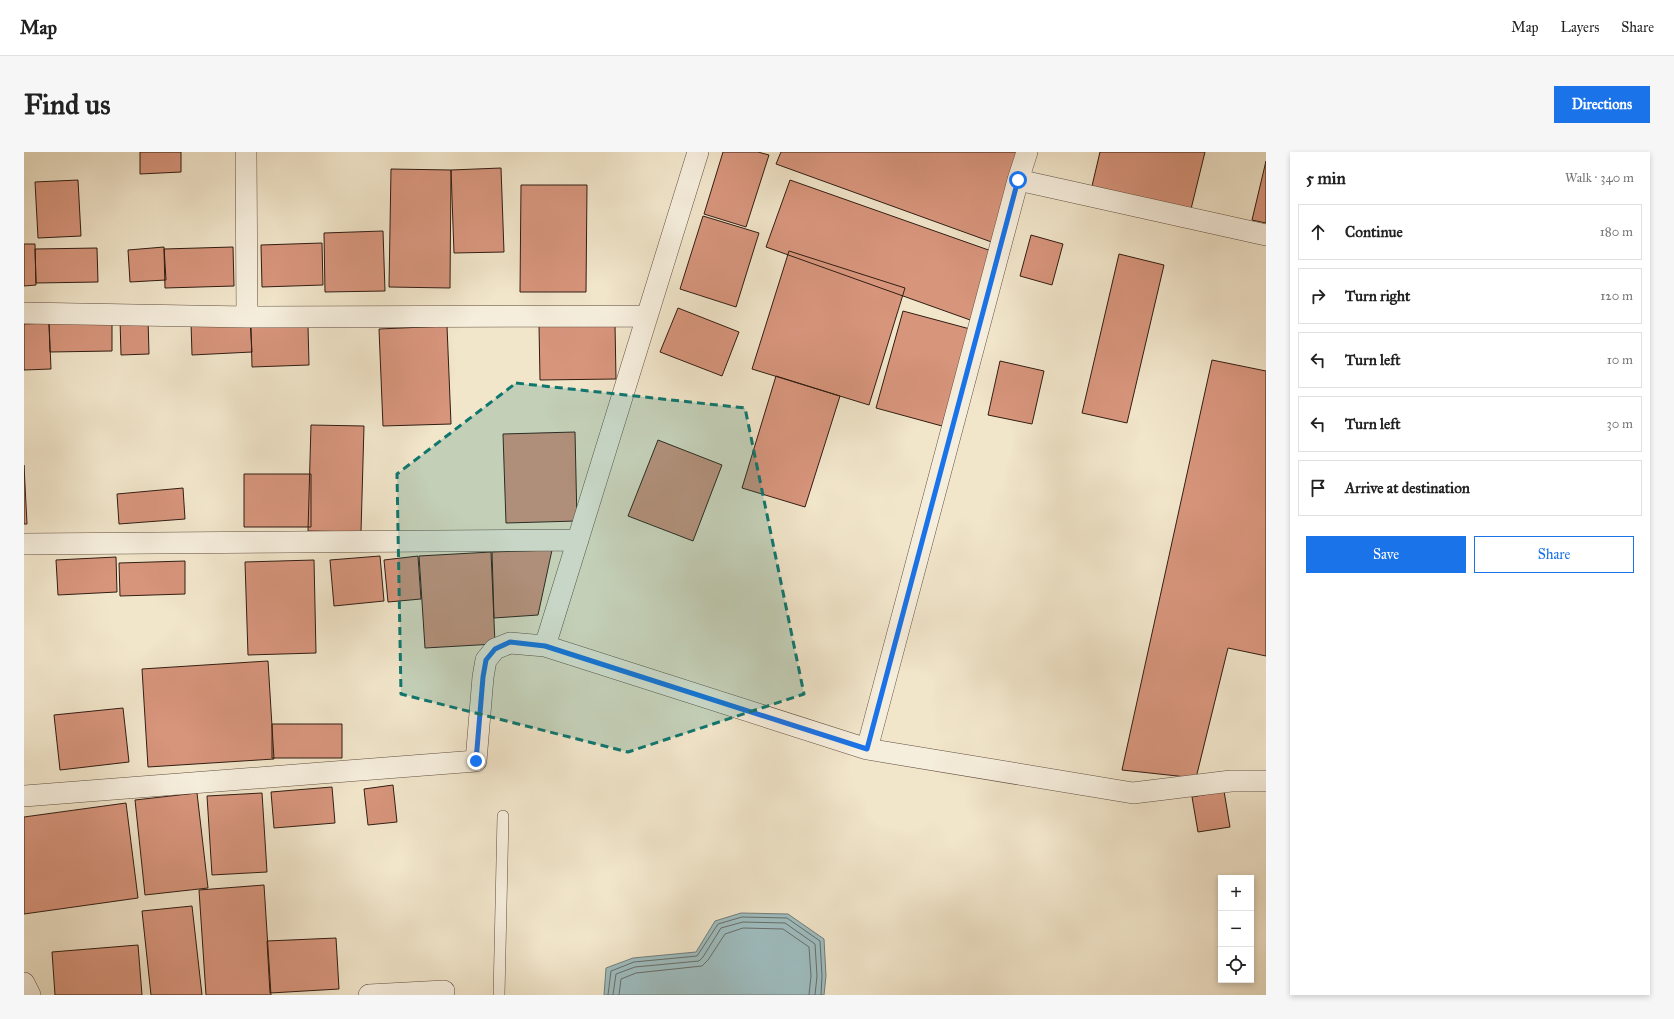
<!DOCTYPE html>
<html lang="en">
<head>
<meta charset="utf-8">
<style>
  :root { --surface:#fff; --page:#f6f6f6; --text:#222; --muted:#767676; --line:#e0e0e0; --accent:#1a73e8 }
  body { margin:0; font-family:"IM FELL Great Primer",serif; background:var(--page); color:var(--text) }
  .controls { position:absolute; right:12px; bottom:12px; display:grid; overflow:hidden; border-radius:0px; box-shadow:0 2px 6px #0003 }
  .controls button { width:36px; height:36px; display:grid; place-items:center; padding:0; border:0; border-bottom:1px solid var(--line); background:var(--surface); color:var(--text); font:20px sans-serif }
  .stop { position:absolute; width:12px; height:12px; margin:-9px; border:3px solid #1a73e8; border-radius:50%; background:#fff }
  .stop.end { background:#1a73e8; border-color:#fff; box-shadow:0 1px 4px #0008 }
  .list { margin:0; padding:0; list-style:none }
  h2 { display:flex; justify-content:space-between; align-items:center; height:52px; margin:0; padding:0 16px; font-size:17px }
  h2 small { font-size:13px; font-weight:400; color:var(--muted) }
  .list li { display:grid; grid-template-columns:26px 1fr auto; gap:12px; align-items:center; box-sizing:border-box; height:56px; margin:0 8px 8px; padding:0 8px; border:1px solid var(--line); border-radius:0px }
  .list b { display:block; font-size:15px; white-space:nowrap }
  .list em { font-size:13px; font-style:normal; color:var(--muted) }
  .actions { display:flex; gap:8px; padding:12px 16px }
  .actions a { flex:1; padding:9px 0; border:1px solid var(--accent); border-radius:0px; text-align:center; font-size:14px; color:var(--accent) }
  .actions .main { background:var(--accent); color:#fff }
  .icon { flex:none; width:22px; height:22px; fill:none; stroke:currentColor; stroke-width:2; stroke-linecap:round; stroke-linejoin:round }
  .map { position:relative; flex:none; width:1242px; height:843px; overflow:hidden; border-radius:0px }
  header { display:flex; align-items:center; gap:24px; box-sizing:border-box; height:56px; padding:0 20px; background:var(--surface); border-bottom:1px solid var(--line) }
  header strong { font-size:19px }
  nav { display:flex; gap:22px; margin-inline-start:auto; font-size:14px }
  .intro { display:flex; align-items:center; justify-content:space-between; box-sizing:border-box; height:96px; padding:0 24px }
  h1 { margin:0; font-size:28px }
  .button { padding:10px 18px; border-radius:0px; background:var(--accent); color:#fff; font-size:14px; font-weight:700 }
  main { display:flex; gap:24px; padding:0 24px }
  aside { flex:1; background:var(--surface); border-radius:0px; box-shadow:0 2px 6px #0003 }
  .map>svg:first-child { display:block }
</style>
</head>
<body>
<header>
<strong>Map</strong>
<nav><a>Map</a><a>Layers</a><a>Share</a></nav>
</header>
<div class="intro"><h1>Find us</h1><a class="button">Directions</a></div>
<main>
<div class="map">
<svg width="1242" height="843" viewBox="0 0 1242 843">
  <rect width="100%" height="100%" fill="#f1e5ca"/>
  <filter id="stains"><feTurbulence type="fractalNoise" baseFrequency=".005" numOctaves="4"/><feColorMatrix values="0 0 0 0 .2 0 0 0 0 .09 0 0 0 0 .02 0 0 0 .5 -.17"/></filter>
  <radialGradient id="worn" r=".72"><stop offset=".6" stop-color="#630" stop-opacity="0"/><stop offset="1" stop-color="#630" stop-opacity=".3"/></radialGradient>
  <path fill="#9ebdc0" stroke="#727d7a" d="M717 761 764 762 800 787 802 824 800 843H580L582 816 609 806 672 800 691 769Z"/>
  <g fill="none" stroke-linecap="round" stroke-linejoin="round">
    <path stroke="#686d69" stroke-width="1" d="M584 843 587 819 610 810 673 804 694 772 718 765 763 766 796 789 798 824 797 843
      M589 843 592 822 611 815 675 809 679 805 697 776 719 770 761 771 791 792 793 824 791 843
      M595 843 597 827 612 821 678 814 684 808 701 782 719 776 759 777 785 795 787 824 785 843"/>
  </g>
  <path fill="#d7957c" stroke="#311d12" d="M116 0H157V20L116 22Z
    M699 0H734L745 3 722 75 680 62Z
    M757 0H1008L973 92 752 12Z
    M1076 0H1181L1167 57 1068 34Z
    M1242 9V71L1228 68Z
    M477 16 480 100 430 101 427 18Z
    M367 17 427 18 426 136 365 135Z
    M54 28 57 84 14 86 11 30Z
    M766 28 973 101 949 169 742 95Z
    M497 33H563L562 140H496Z
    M679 64 735 81 712 155 656 137Z
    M359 79 361 139 301 140 300 81Z
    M1007 83 1039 92 1028 133 996 124Z
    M298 91 299 133 238 135 237 93Z
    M0 92H11L12 133 0 134Z
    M140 95 142 128 106 130 104 98Z
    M209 95 210 134 141 136 140 97Z
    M73 96 74 130 12 131 11 97Z
    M765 99 881 136 845 253 728 217Z
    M1095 102 1140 113 1103 271 1058 261Z
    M654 156 715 180 698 224 636 200Z
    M879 159 946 177 918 274 852 256Z
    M124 167 125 202 97 203 96 168Z
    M226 168 228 200 168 203 167 171Z
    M88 169V199L26 200 25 171Z
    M25 171 27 217 0 218V172Z
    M591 172 592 227 516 228 515 173Z
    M284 174 285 213 228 215 227 175Z
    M423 174 427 272 359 274 355 177Z
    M1188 208 1242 219V504L1204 496 1172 626 1098 618Z
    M976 209 1020 219 1008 272 964 263Z
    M752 224 816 244 781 355 718 336Z
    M287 273 340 274 337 380 284 379Z
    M551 280 553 369 482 371 479 282Z
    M634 288 698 313 669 389 604 364Z
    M0 313 3 372H0Z
    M220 322H287V375H220Z
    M159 336 161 367 95 372 93 342Z
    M528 398 514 463 470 466 468 400Z
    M467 400 471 492 401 496 395 404Z
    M356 404 360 449 310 454 306 408Z
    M394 404 397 447 364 450 360 408Z
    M92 405 93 440 34 443 32 408Z
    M290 408 292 501 224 503 221 410Z
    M161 409V442L96 444 95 411Z
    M244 509 250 607 124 615 118 517Z
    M99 556 105 610 36 618 30 563Z
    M248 572H318V606H248Z
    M369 633 373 670 344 673 340 637Z
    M308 635 311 671 250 676 247 640Z
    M1200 639 1206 675 1174 680 1168 645Z
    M173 641 184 736 121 743 111 648Z
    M238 641 243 720 188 723 183 644Z
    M102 651 114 746 0 762V665Z
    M240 733 247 843H182L175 738Z
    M168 754 178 843H127L118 759Z
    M312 786 315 837 246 841 243 789Z
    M114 793 118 843H31L28 800Z"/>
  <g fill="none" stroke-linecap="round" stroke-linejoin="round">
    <defs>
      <path id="lane" d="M475 843 479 664"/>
      <path id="street" d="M994 28 1242 83
        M0 161 223 165 222 0
        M223 165 623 164
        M0 392 554 388
        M521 494 674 0
        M843 597 994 28 1003 0
        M0 644 452 609 459 525 462 508 471 497 486 491 521 494 843 597 1109 641 1207 629H1242
        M0 831 6 843
        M345 843 420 839"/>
    </defs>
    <use href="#lane" stroke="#614f40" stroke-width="12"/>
    <use href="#street" stroke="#614f40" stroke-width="22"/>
    <use href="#lane" stroke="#f6eedd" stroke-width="11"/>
    <use href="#street" stroke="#f6eedd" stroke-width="21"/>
  </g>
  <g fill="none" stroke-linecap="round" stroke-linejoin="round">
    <path stroke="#1a73e8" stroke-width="5" d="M452 609 459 525 462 508 471 497 486 490 521 494 843 597 994 28"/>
  </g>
  <path fill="#0f766e" fill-opacity="0.2" stroke="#0f766e" stroke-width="3" stroke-dasharray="8 5" stroke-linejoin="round" d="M492 231 721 256 780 542 604 600 377 542 373 322Z"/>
  <rect width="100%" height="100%" filter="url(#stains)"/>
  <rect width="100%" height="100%" fill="url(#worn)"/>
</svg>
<div class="controls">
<button>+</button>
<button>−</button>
<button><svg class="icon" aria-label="locate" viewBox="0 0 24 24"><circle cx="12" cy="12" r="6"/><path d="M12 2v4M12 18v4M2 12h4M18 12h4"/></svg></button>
</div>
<div class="stop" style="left:994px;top:28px"></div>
<div class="stop end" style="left:452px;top:609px"></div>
</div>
<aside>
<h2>5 min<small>Walk · 340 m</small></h2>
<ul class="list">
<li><svg class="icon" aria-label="ahead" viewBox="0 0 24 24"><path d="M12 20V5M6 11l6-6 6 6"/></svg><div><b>Continue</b></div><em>180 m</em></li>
<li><svg class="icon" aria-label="right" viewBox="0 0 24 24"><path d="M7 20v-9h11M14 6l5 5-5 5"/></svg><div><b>Turn right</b></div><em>120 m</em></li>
<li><svg class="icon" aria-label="left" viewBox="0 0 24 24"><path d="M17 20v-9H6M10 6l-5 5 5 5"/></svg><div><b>Turn left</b></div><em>10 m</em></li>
<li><svg class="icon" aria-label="left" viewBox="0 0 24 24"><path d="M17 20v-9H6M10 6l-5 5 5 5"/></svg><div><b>Turn left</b></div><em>30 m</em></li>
<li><svg class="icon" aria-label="arrive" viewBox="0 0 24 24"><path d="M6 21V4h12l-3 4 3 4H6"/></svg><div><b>Arrive at destination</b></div></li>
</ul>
<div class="actions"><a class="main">Save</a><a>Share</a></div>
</aside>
</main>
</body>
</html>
